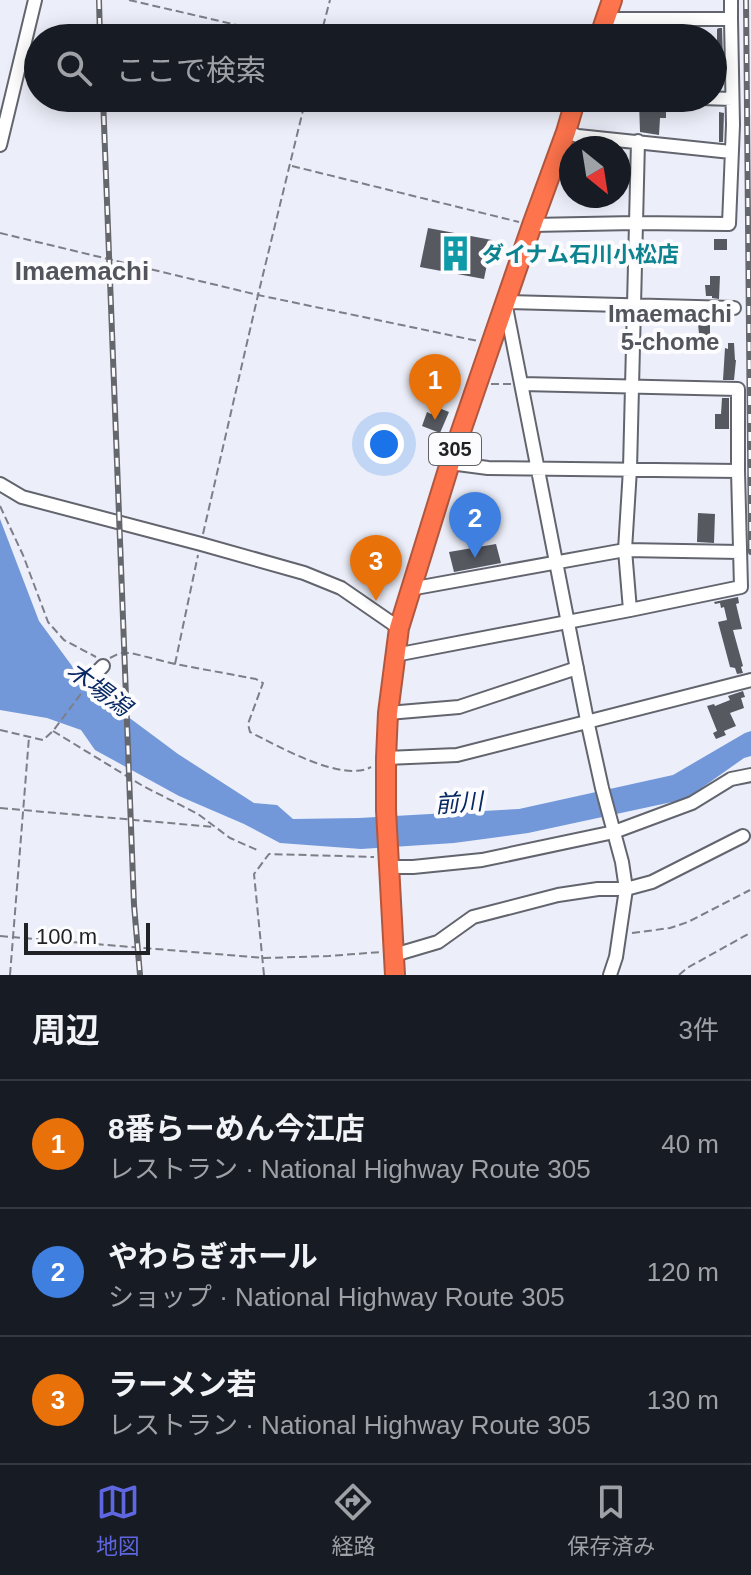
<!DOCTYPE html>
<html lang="ja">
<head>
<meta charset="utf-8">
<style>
  :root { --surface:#171b24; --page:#20242c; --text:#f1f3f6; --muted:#9ea1a6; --line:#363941; --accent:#5e67df }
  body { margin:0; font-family:Helvetica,"Noto Sans JP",sans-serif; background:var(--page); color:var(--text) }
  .compass { position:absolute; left:559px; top:136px; width:72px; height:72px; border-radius:50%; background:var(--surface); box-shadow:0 4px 20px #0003; rotate:150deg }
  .scale { position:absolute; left:24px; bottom:20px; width:126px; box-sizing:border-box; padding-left:8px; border:4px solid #212226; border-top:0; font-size:22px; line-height:28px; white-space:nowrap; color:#212226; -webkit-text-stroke:6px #fcfcfe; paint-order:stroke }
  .you { position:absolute; left:384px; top:444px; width:28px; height:28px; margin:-20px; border:6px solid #fff; border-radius:50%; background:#1a73e8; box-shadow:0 0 0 12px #1a73e833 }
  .badge { display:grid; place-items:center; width:52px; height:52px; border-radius:50%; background:var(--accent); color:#fff; font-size:26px; font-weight:700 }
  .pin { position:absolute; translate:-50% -66px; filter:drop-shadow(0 2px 4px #0008) }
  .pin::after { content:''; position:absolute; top:42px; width:28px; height:24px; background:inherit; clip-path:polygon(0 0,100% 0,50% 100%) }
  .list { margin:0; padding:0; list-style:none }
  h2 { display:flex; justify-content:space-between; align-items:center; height:104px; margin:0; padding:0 32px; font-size:34px }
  h2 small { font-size:26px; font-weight:400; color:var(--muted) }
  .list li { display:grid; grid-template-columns:52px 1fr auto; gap:24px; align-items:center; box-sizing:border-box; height:128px; padding:0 32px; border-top:2px solid var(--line) }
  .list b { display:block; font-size:30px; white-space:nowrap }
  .list p { margin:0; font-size:26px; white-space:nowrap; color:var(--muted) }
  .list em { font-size:26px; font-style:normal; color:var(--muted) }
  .icon { flex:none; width:44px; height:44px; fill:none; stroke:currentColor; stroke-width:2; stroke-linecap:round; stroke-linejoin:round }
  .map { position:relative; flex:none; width:751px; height:975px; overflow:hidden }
  .search { position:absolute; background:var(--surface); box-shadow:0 4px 20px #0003; left:24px; right:24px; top:24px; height:88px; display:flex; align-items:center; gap:20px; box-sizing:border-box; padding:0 28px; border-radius:44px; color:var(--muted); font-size:30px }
  .sheet { height:488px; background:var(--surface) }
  nav { display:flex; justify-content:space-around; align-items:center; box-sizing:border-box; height:112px; border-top:2px solid var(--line); background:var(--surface); font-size:22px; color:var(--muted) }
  nav a { display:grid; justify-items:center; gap:4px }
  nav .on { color:var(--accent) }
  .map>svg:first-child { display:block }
</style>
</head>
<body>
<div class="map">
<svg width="751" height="975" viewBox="0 0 751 975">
  <rect width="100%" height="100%" fill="#eceef9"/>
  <path fill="#7298da" d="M0 519 39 621 72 666 100 696 178 754 254 803 277 805 293 819 359 818 519 809 673 775 745 733 751 731V756L744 758 686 799 528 833 454 843 361 849 280 843 244 824 179 796 95 750 81 730 47 718 0 710Z"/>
  <path fill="#575961" d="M719 28H722L723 59H715V47H717V29Z
    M639 102 660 103V108L666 109V118H660L659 135 640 132Z
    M719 112 724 113 723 142H719Z
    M428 228 492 240 484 279 420 267Z
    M714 239H727V250H714Z
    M710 276H720L719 299 712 298V296H706L705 285H710Z
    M698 324H710V343H700Z
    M728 343H734L735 360H736L734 380H723L725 348 728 349Z
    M722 398H729V429H715V414H721Z
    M434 406 449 412 440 433 422 426 427 412 431 414Z
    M698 513 715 514 714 543 697 542Z
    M496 544 501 563 454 572 449 552Z
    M738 597 739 603 736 604 742 629 733 630 743 666 741 667 743 673 737 674 735 668 730 667 718 622 727 620 724 607 721 608 720 603 715 604 714 602Z
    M743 691 745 697 741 698 744 708 730 713 736 726 724 731 726 735 716 739 713 733 717 731 707 706 714 704 715 706 730 700 728 696Z"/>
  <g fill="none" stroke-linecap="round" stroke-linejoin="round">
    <defs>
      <path id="minor" d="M606 19H731V0
        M702 98 732 99
        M566 132 578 136 731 152
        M0 145 35 0
        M532 225 635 223 729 224 733 125 731 19
        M522 384 738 389V471L741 587 630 610
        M450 463 488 468 738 471
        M0 484 22 497 201 544 304 573 341 588 399 628
        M410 589 625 550 740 552
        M395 655 630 610 625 550 630 469 638 141
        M98 671 103 666
        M388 713 459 707 577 668
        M386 758 457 755 751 680
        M389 867H413L482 860 614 832 692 803 731 779 751 775
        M394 955 438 942 473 917 558 895 598 889H626L652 882 743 836
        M610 975 616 957 626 889 622 862 602 788 587 720 505 302 734 308"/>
      <path id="highway" d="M599 38 612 0
        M395 975 386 810V758L388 713 399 628 450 463 532 225 566 132 576 98"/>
    </defs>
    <use href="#minor" stroke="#63656e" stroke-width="16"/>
    <use href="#highway" stroke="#b1573f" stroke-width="22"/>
    <path stroke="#7d7e86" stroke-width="2" stroke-dasharray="8 4" stroke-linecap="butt" d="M129 0 293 38
      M320 38 330 0
      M553 98 562 100
      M292 166 519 222
      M0 233 258 295 478 341
      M491 384H512
      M0 506 23 555 48 622 64 640 96 657
      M203 534 258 295 306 98
      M110 658 120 653H131L175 664 256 679 263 683 248 724 250 732C278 746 342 783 371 767
      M175 664 198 555
      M0 730 43 740 53 731 92 679
      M53 731 143 786 198 814 230 838 257 850
      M0 808 214 827
      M632 933 670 928 688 922 750 890
      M0 936 264 958 329 956 381 952
      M10 975 29 737
      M264 975 254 874 269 854 374 857
      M679 975 687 968 750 933"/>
    <use href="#minor" stroke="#fff" stroke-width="12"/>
    <use href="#highway" stroke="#fe744c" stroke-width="18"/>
    <defs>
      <path id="rail" d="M99 0 100 38
        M746 0 751 552
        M103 98 134 905 140 975"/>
    </defs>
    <use href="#rail" stroke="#65676d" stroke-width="6"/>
    <use href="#rail" stroke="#fcfcfe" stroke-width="3" stroke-dasharray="9" stroke-linecap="butt"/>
  </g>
  <defs>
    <symbol id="building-bare" viewBox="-9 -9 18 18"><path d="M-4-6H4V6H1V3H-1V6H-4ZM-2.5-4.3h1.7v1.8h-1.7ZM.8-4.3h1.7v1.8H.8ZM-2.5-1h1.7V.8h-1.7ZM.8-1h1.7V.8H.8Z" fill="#0f9aa8" stroke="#fcfcfe" stroke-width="2.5" paint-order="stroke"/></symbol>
  </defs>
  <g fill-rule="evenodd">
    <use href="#building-bare" x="430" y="228" width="51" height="51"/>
  </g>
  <g text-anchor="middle" stroke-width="8" stroke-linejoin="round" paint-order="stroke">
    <rect fill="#fcfcfe" stroke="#636367" stroke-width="2" x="429" y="433" width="52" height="32" rx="6"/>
    <g font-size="20" font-weight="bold" fill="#212226">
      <text x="455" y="456">305</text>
    </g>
    <g font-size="22" font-weight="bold" fill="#0d838f" stroke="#fcfcfe" text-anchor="start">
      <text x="482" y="262">ダイナム石川小松店</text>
    </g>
    <g font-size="24" font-weight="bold" fill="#53555d" stroke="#fcfcfe">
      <text x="670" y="322">Imaemachi<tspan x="670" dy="28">5-chome</tspan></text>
    </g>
    <g font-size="24" font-style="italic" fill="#072862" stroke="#fcfcfe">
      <text transform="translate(99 689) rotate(37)" y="8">木場潟</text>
      <text transform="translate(459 803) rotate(-4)" y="8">前川</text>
    </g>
    <g font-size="26" font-weight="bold" fill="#53555d" stroke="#fcfcfe">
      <text x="82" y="280">Imaemachi</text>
    </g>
  </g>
</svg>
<svg class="compass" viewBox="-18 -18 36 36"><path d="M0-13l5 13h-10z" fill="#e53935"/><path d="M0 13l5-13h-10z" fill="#9ea1a6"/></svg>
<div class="scale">100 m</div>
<div class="you"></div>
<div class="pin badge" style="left:435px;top:420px;background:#e8710a">1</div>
<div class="pin badge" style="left:475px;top:558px;background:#3f7fe0">2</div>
<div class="pin badge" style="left:376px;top:601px;background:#e8710a">3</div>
<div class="search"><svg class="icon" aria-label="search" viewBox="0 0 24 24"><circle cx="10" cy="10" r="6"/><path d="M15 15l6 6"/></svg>ここで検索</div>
</div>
<section class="sheet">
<h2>周辺<small>3件</small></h2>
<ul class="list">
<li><span class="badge" style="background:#e8710a">1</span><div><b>8番らーめん今江店</b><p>レストラン · National Highway Route 305</p></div><em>40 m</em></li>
<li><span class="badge" style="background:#3f7fe0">2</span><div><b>やわらぎホール</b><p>ショップ · National Highway Route 305</p></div><em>120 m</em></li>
<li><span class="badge" style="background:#e8710a">3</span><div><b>ラーメン若</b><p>レストラン · National Highway Route 305</p></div><em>130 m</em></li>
</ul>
</section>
<nav>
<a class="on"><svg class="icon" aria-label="map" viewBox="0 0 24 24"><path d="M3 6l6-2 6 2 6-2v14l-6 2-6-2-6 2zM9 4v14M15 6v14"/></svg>地図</a>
<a><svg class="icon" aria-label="directions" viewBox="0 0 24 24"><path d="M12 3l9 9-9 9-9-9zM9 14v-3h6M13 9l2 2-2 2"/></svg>経路</a>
<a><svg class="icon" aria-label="saved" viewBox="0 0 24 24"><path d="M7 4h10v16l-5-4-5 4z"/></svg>保存済み</a>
</nav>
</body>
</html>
